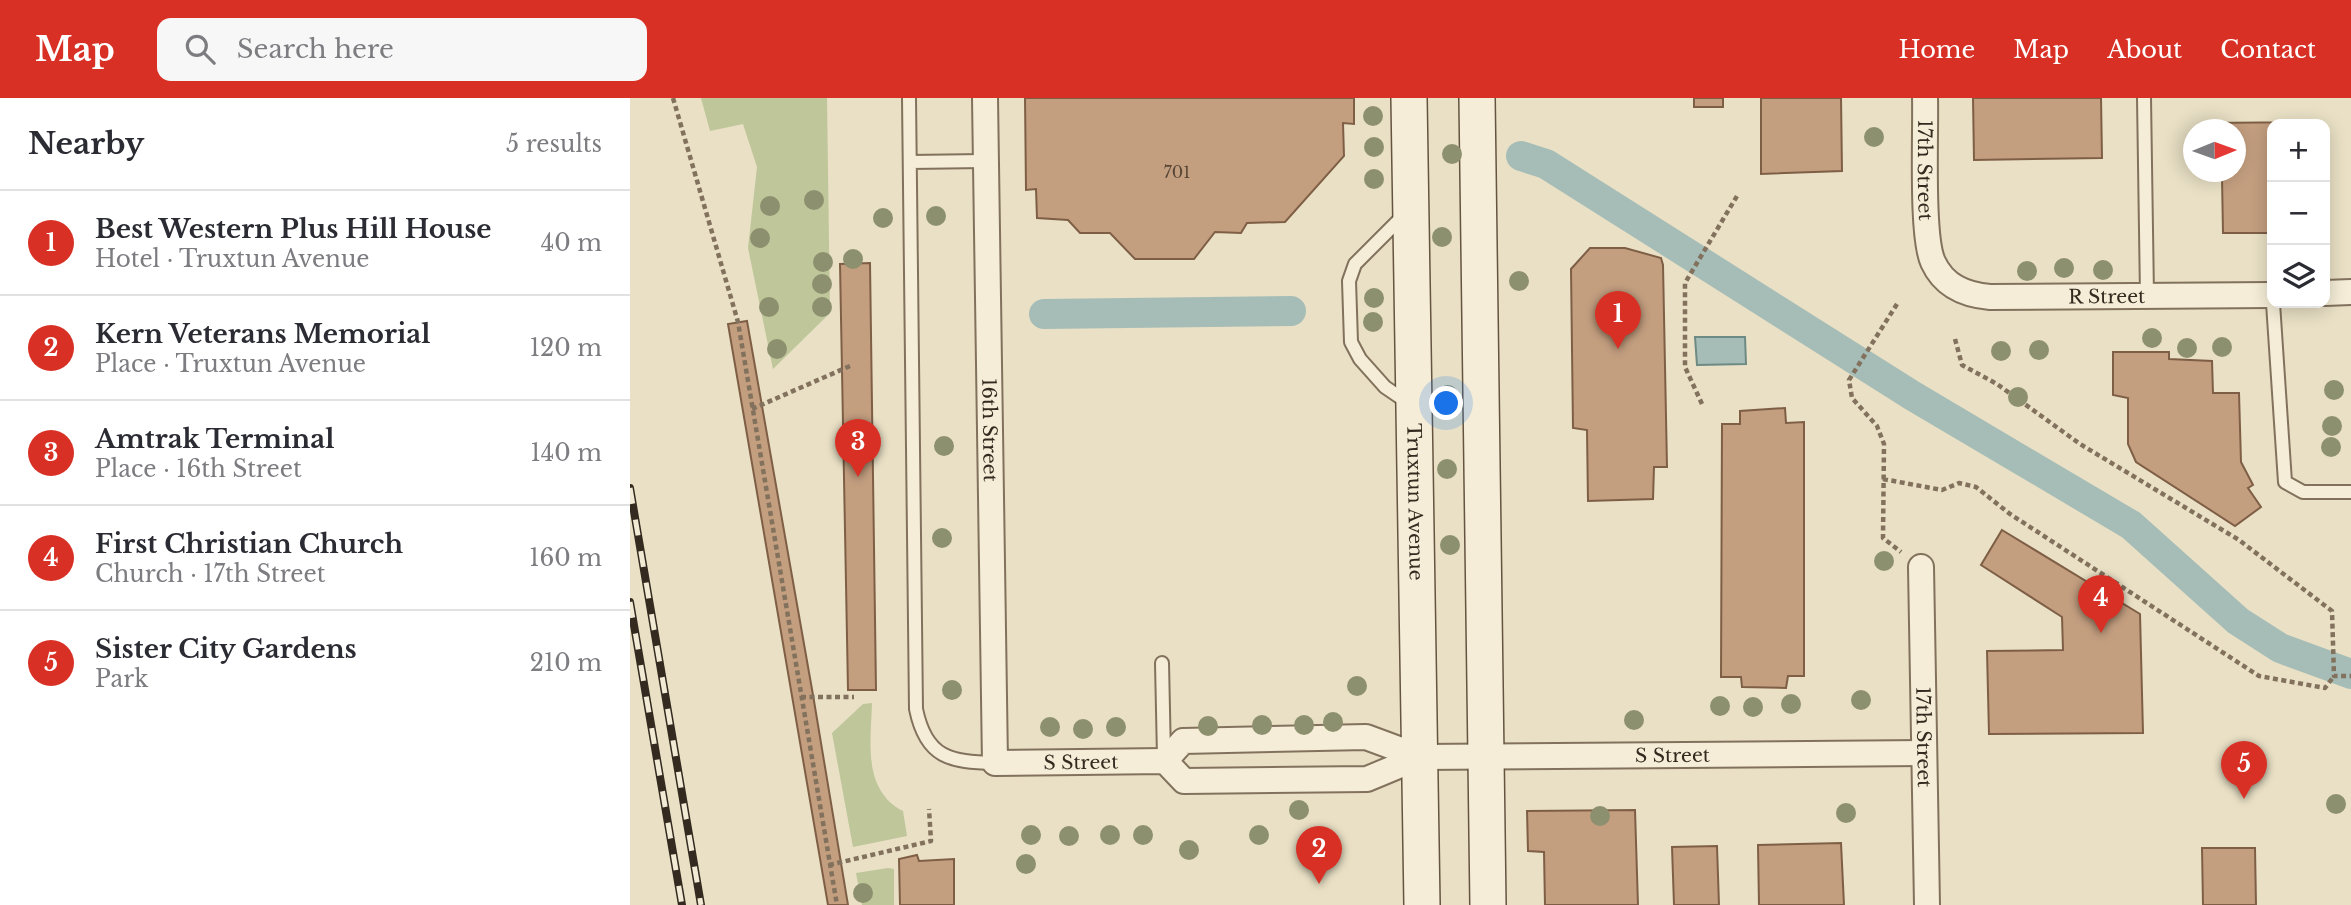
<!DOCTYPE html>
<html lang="en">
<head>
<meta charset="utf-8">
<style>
  :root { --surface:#fff; --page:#f7f7f7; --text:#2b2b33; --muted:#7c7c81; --line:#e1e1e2; --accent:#d93025 }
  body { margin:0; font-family:"Libre Baskerville",serif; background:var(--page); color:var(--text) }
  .controls { position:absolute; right:21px; top:21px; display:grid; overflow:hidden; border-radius:14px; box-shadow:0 4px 18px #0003 }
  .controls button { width:63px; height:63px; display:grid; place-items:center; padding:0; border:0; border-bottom:2px solid var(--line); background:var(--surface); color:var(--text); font:35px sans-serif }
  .compass { position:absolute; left:1553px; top:21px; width:63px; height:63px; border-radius:50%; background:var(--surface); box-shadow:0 4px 18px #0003; rotate:89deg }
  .you { position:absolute; left:817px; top:306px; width:24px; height:24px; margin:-18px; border:5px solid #fff; border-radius:50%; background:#1a73e8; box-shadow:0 0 0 10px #1a73e833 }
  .badge { display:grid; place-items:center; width:46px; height:46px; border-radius:50%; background:var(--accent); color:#fff; font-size:23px; font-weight:700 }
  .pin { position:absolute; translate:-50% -58px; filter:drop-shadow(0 2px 4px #0008) }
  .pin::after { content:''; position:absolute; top:37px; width:24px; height:21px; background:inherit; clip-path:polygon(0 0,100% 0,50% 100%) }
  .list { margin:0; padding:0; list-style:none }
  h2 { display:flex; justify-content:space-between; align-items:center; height:91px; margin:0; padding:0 28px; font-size:30px }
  h2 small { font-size:23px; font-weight:400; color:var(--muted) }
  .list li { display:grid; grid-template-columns:46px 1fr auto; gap:21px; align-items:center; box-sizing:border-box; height:105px; padding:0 28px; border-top:2px solid var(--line) }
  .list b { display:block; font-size:26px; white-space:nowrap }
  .list p { margin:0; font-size:23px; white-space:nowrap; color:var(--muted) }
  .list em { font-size:23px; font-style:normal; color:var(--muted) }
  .icon { flex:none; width:38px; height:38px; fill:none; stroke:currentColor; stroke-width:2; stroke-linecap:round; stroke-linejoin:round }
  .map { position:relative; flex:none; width:1721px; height:807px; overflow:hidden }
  header { display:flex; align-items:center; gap:42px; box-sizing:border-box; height:98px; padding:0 35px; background:var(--accent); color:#fff }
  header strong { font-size:33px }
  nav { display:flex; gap:38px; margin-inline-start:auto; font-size:24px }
  .search { width:490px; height:63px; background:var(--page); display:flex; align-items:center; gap:18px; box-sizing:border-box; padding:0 24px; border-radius:14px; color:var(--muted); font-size:26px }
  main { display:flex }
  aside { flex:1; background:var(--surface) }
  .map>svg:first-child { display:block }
</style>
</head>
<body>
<header>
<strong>Map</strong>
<div class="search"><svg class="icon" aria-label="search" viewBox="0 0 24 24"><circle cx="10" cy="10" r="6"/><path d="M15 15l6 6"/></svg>Search here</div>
<nav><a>Home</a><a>Map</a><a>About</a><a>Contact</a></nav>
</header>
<main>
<aside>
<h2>Nearby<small>5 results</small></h2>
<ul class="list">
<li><span class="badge">1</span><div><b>Best Western Plus Hill House</b><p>Hotel · Truxtun Avenue</p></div><em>40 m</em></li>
<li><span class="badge">2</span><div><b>Kern Veterans Memorial</b><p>Place · Truxtun Avenue</p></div><em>120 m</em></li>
<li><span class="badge">3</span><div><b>Amtrak Terminal</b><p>Place · 16th Street</p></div><em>140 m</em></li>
<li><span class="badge">4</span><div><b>First Christian Church</b><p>Church · 17th Street</p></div><em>160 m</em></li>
<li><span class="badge">5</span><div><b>Sister City Gardens</b><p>Park</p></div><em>210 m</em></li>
</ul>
</aside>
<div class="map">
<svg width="1721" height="807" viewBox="0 0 1721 807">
  <rect width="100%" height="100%" fill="#e9e0c5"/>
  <path fill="#bfc69a" d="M71 0H197L200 215 143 271 118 150 127 69 113 26 80 33Z
    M242 605C241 643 232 692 273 713L277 738 223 749 202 635 233 606Z
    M258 770 264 771V807H232L226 775Z"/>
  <path fill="#a6bdb7" stroke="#6e8a84" stroke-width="2" d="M1065 239H1115L1116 266 1067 267Z"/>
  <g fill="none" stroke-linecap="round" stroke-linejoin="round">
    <path stroke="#a6bdb7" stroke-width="30" d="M891 58 916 66 1283 298 1501 427 1608 523 1650 550 1721 576
      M414 216 661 213"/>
  </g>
  <path fill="#c39e7f" stroke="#7e5f46" stroke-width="2" d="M395 0H724V26L713 25 714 58 655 124 617 125 611 135 585 134 564 161H505L480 135H450L438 122 407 120 406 91 396 92Z
    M1064 0H1093V9H1064Z
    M1131 0H1211L1212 73 1131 76Z
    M1343 0H1471L1472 60 1344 62Z
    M1682 24 1642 26V135H1593L1592 80 1577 81V74H1605V32H1576V25Z
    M960 150H995L1031 160 1033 167 1037 369H1024L1023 401 958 403 957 332 943 330 941 171Z
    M240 165 246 592H218L210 166Z
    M117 223 183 597 218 807H198L98 226Z
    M1483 254H1539V261L1582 263 1583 295H1609L1611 364 1623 387 1618 390 1631 409 1605 428 1506 364 1498 346V300L1483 297Z
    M1155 310 1156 325 1174 324V578H1158L1156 590 1112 589 1111 579H1091L1092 326H1110V313Z
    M1372 432 1510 516 1513 635 1359 636 1357 553 1433 552 1432 519 1351 467Z
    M1005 712 1008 807H915L914 754 898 753 897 713Z
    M1211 745 1214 807H1129L1128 747Z
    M1087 748 1089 807H1044L1042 749Z
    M1572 750H1625L1626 807H1573Z
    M287 757 289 763 324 761V807H270L269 761Z"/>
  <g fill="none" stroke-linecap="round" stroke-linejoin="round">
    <defs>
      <path id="service" d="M279 0 286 611C296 660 320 664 365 665
        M1514 0 1517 198
        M280 64 354 63
        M775 116 725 166 719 183 721 244 730 261 755 289 780 306
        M1643 205 1655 384 1673 394H1721
        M532 565 534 659"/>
      <g id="minor">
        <path id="s1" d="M355 0 365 665 535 663 554 683 737 681 790 659"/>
        <path id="s2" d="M1295 0C1296 34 1291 138 1303 164 1314 188 1335 197 1360 199L1642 197"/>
        <path d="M1695 195 1721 194"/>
        <path id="s3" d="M1291 469 1297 807"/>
        <path id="s4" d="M535 663 553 643 736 639 790 659 1293 655"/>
      </g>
      <g id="secondary">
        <path id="s5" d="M779 0 792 807"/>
        <path d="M847 0 858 807"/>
      </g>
    </defs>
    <use href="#service" stroke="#82725d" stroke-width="16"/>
    <use href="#minor" stroke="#82725d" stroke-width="28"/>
    <use href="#secondary" stroke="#645440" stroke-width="38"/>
    <path stroke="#82725d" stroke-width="4.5" stroke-dasharray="5 3.5" stroke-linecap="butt" d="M43 0 108 224 207 807
      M1267 206 1219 282 1222 300 1247 328 1254 346 1253 440 1271 454
      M1325 241 1332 267 1367 286 1450 346 1609 442 1702 513 1704 578H1721
      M1072 306 1055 269V185L1107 98
      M122 311 220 268
      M1253 381 1312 392 1329 385 1346 389 1380 416 1629 578 1695 590 1704 578
      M171 599H224
      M199 767 301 743 299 711"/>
    <use href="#service" stroke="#f5edd7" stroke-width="12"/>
    <use href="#minor" stroke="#f5edd7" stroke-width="24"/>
    <use href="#secondary" stroke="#f5edd7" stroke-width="35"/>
    <defs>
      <path id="rail" d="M0 390 71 807
        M0 504 52 807"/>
    </defs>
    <use href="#rail" stroke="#342a1f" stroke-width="8"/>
    <use href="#rail" stroke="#f1ead4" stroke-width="5" stroke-dasharray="16" stroke-linecap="butt"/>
  </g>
  <g fill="#8d906f">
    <circle cx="743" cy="18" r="10"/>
    <circle cx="1244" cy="39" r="10"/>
    <circle cx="744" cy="49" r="10"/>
    <circle cx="822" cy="56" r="10"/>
    <circle cx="744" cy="81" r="10"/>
    <circle cx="184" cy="102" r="10"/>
    <circle cx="140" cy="108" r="10"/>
    <circle cx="306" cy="118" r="10"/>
    <circle cx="253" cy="120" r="10"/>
    <circle cx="812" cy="139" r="10"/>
    <circle cx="130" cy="140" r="10"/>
    <circle cx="223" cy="161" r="10"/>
    <circle cx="193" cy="164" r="10"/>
    <circle cx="1434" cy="170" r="10"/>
    <circle cx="1473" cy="172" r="10"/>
    <circle cx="1397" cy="173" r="10"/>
    <circle cx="889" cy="183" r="10"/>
    <circle cx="192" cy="186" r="10"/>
    <circle cx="744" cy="200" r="10"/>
    <circle cx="139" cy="209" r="10"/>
    <circle cx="192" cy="209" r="10"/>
    <circle cx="743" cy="224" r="10"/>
    <circle cx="1522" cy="240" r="10"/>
    <circle cx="1592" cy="249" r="10"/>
    <circle cx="1557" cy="250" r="10"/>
    <circle cx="147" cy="251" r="10"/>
    <circle cx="1409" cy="252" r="10"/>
    <circle cx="1371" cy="253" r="10"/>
    <circle cx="1704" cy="292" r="10"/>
    <circle cx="818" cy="297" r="10"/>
    <circle cx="1388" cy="299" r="10"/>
    <circle cx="1702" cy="328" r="10"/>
    <circle cx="314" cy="348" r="10"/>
    <circle cx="1701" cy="349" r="10"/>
    <circle cx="817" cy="371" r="10"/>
    <circle cx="312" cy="440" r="10"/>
    <circle cx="820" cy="447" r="10"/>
    <circle cx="1254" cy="463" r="10"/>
    <circle cx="727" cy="588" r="10"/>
    <circle cx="322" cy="592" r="10"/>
    <circle cx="1231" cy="602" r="10"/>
    <circle cx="1161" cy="606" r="10"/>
    <circle cx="1090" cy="608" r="10"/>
    <circle cx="1123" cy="609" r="10"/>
    <circle cx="1004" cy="622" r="10"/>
    <circle cx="703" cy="624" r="10"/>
    <circle cx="632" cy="627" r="10"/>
    <circle cx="674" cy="627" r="10"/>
    <circle cx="578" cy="628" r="10"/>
    <circle cx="420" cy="629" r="10"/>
    <circle cx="486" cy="629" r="10"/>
    <circle cx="453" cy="631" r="10"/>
    <circle cx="1706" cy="706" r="10"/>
    <circle cx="669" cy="712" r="10"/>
    <circle cx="1216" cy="715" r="10"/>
    <circle cx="970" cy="718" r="10"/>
    <circle cx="401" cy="737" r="10"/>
    <circle cx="480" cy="737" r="10"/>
    <circle cx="513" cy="737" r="10"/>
    <circle cx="629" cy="737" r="10"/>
    <circle cx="439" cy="738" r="10"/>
    <circle cx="559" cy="752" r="10"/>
    <circle cx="396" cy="766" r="10"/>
    <circle cx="233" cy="795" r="10"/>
  </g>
  <g text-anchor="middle" stroke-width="7" stroke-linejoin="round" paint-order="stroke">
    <g font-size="16" fill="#584737">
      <text x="547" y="80">701</text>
    </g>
    <g font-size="19" fill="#342a1f" stroke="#f1ead4">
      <text dy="7" stroke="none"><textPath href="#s2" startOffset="72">17th Street</textPath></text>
      <text dy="7" stroke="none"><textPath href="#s2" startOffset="352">R Street</textPath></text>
      <text dy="7" stroke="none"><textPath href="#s1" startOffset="332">16th Street</textPath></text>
      <text dy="7" stroke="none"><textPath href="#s5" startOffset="404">Truxtun Avenue</textPath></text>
      <text dy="7" stroke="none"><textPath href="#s3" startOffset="170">17th Street</textPath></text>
      <text dy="7" stroke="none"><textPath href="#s4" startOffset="520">S Street</textPath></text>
      <text dy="7" stroke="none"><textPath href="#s1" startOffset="751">S Street</textPath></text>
    </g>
  </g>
</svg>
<div class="controls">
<button>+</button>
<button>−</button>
<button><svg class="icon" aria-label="layers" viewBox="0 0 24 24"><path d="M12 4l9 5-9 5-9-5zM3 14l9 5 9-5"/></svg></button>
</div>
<svg class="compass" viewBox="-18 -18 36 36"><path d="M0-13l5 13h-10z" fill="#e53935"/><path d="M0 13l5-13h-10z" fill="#7c7c81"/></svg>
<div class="you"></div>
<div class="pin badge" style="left:988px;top:251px">1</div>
<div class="pin badge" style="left:689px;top:786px">2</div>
<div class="pin badge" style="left:228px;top:379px">3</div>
<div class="pin badge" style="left:1471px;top:535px">4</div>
<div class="pin badge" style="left:1614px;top:701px">5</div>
</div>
</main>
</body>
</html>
